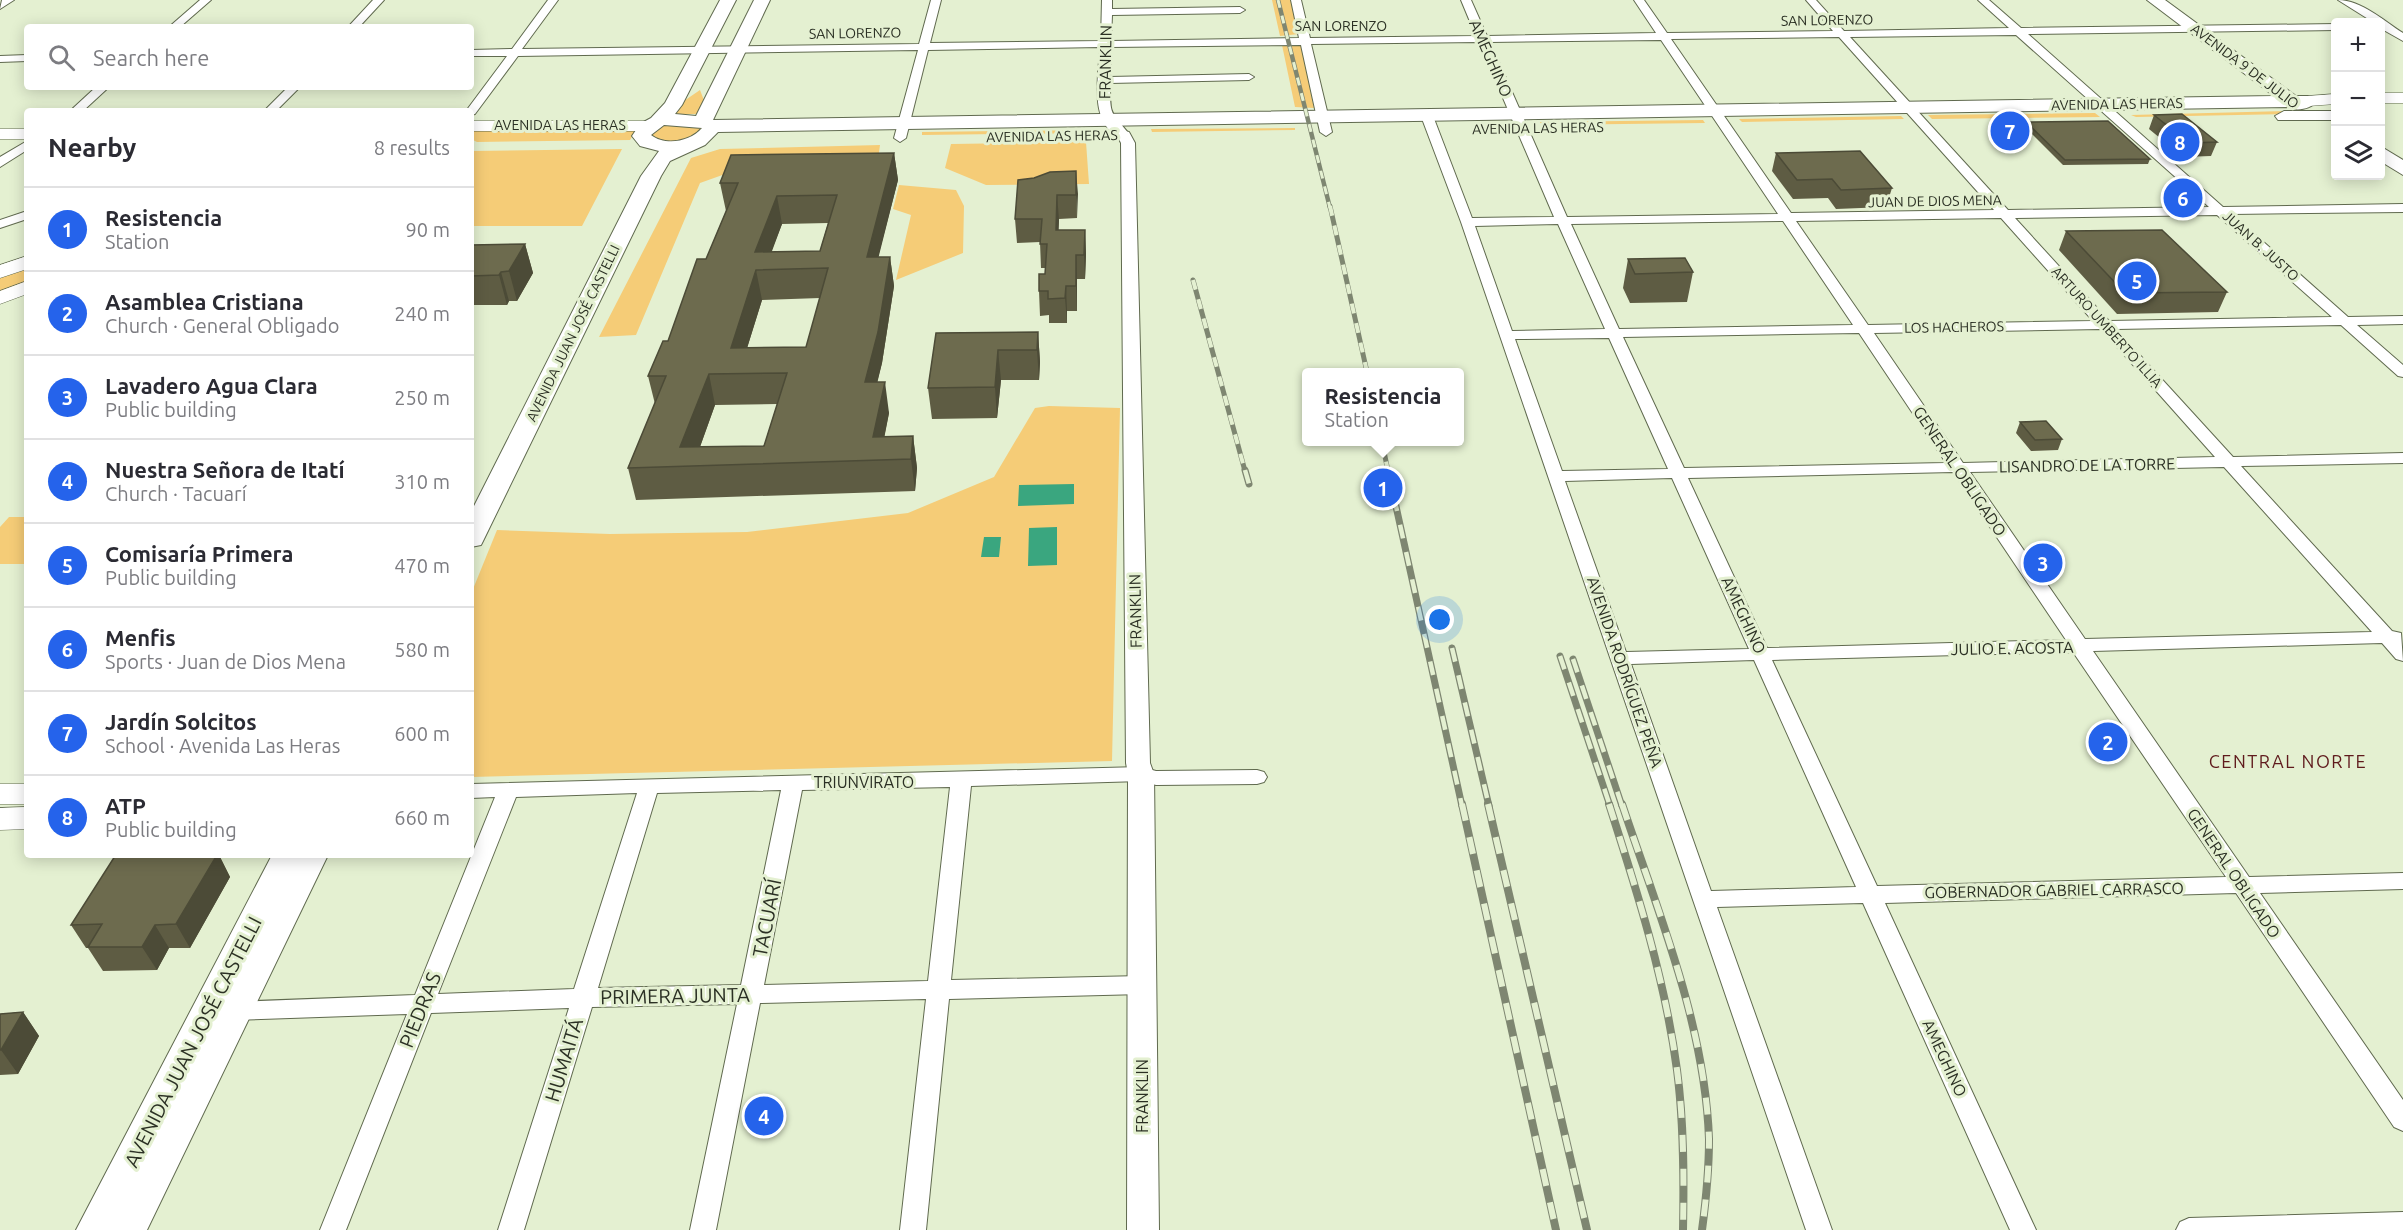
<!DOCTYPE html>
<html lang="en">
<head>
<meta charset="utf-8">
<style>
  :root { --surface:#fff; --page:#f7f7f7; --text:#2b2b33; --muted:#7c7c81; --line:#e1e1e2; --accent:#2563eb }
  body { margin:0; font-family:Ubuntu,sans-serif; background:var(--page); color:var(--text) }
  .controls { position:absolute; right:18px; top:18px; display:grid; overflow:hidden; border-radius:6px; box-shadow:0 3px 15px #0003 }
  .controls button { width:54px; height:54px; display:grid; place-items:center; padding:0; border:0; border-bottom:2px solid var(--line); background:var(--surface); color:var(--text); font:30px sans-serif }
  .you { position:absolute; left:1440px; top:620px; width:21px; height:21px; margin:-15px; border:4px solid #fff; border-radius:50%; background:#1a73e8; box-shadow:0 0 0 9px #1a73e833 }
  .badge { display:grid; place-items:center; width:39px; height:39px; border-radius:50%; background:var(--accent); color:#fff; font-size:20px; font-weight:700 }
  .pin { position:absolute; translate:-50% -50%; border:3px solid #fff; box-shadow:0 2px 6px #0006 }
  .popup { position:absolute; left:1302px; top:368px; width:162px; height:78px; box-sizing:border-box; display:grid; place-content:center; border-radius:6px; background:var(--surface); filter:drop-shadow(0 2px 4px #0005); font-size:20px; white-space:nowrap; color:var(--muted) }
  .popup b { font-size:22px; color:var(--text) }
  .popup::after { content:''; position:absolute; left:50%; top:100%; margin-left:-12px; border:12px solid transparent; border-top-color:var(--surface) }
  .list { margin:0; padding:0; list-style:none }
  h2 { display:flex; justify-content:space-between; align-items:center; height:78px; margin:0; padding:0 24px; font-size:26px }
  h2 small { font-size:20px; font-weight:400; color:var(--muted) }
  .list li { display:grid; grid-template-columns:39px 1fr auto; gap:18px; align-items:center; box-sizing:border-box; height:84px; padding:0 24px; border-top:2px solid var(--line) }
  .list b { display:block; font-size:22px; white-space:nowrap }
  .list p { margin:0; font-size:20px; white-space:nowrap; color:var(--muted) }
  .list em { font-size:20px; font-style:normal; color:var(--muted) }
  .icon { flex:none; width:33px; height:33px; fill:none; stroke:currentColor; stroke-width:2; stroke-linecap:round; stroke-linejoin:round }
  .map { position:relative; flex:none; width:2403px; height:1230px; overflow:hidden }
  .search { position:absolute; background:var(--surface); box-shadow:0 3px 15px #0003; left:24px; top:24px; width:450px; height:66px; display:flex; align-items:center; gap:15px; box-sizing:border-box; padding:0 21px; border-radius:6px; color:var(--muted); font-size:22px }
  .panel { position:absolute; background:var(--surface); box-shadow:0 3px 15px #0003; left:24px; top:108px; width:450px; height:750px; border-radius:6px }
  .map>svg:first-child { display:block }
</style>
</head>
<body>
<div class="map">
<svg width="2403" height="1230" viewBox="0 0 2403 1230">
  <rect width="100%" height="100%" fill="#e4f0d1"/>
  <path fill="#f5cc77" d="M1272 0H1291L1299 34 1280 36Z
    M1296 43 1301 46 1314 108 1295 107 1282 45Z
    M700 90 705 103 700 114H675L681 103Z
    M2286 111 2289 114 2136 117 2131 115Z
    M2095 113 2100 117 1932 119 1928 115Z
    M1901 116 1904 119 1742 122 1739 119Z
    M1703 120 1705 123 1542 125 1540 122Z
    M660 124 706 126 693 141 656 143 648 130Z
    M638 127 630 140 477 142 471 139 474 131 484 129Z
    M1295 128V130L1152 132 1151 129Z
    M1091 130 1090 133 922 135V132Z
    M1086 142 1089 184 986 185 945 168 951 144Z
    M880 145 877 167 742 168 700 183 636 335 599 337 691 158 720 149Z
    M622 149 582 226H471V151Z
    M899 185 956 190 964 206 963 253 896 280 911 215 893 209Z
    M27 265V284L0 294V276Z
    M1049 406 1120 408 1112 761 471 777V594L497 530 610 534 747 532 908 513 994 477 1035 408Z
    M9 517H27V564H0V527Z"/>
  <path fill="#3aa67f" d="M1074 484V504L1018 506 1019 485Z
    M1057 527V565L1028 566 1029 528Z
    M984 537H1001L999 557H981Z"/>
  <g fill="none" stroke-linecap="round" stroke-linejoin="round">
    <defs>
      <path id="minor" d="M2 0H14L0 9Z
        M200 0H211L180 27H169Z
        M373 0H384L359 27H348Z
        M548 0H558L522 49 919 44 931 0H941L930 43 1101 41 1102 0H1112V9L1240 7 1245 10 1240 13 1112 15 1111 41 1299 38 1291 0H1301L1310 38 1476 36 1461 0H1471L1487 36 1656 33 1634 0H1644L1667 33 1833 31 1806 0H1816L1844 31 2009 28 1978 0H1989L2021 28 2336 24V30L2028 34 2223 207 2403 204V212L2232 214 2348 317 2403 316V324L2357 325 2403 365V377L2398 376 2341 325 2116 329 2233 457 2403 453V463L2241 466 2392 631 2401 633 2403 661 2396 659 2382 643 2093 651 2249 877 2403 873V889L2260 893 2403 1100V1131L2394 1127 2236 893 1885 903 2036 1230H2010L1863 903 1717 907 1832 1230H1806L1461 222 1421 116 1427 113 1433 116 1472 218 1554 217 1479 42 1311 44 1332 132 1326 136 1320 132 1301 45 1111 47 1110 77 1249 74 1254 77 1249 80 1110 83C1110 117 1110 110 1130 135L1124 139C1087 127 1099 76 1100 47L928 50 906 138 900 142 894 138 918 50 518 56 475 114 471 115V111H466L507 56H471V50L512 49ZM2016 35 2209 207 2008 210 1850 37ZM1839 37 1994 210 1791 213 1671 39ZM1661 40 1778 214 1567 217 1490 42ZM2217 215 2332 317 2109 321 2015 218ZM2001 218 2093 321 1868 325 1796 221ZM1783 221 1853 325 1619 329 1571 224ZM1558 224 1605 329 1512 331 1475 226ZM2101 329 2215 457 1963 463 1874 333ZM1859 333 1946 463 1684 468 1623 337ZM1609 338 1668 469 1562 471 1515 339ZM2224 467 2372 632 2085 639 1970 472ZM1953 472 2066 640 1767 648 1688 478ZM1672 478 1749 649 1626 652 1565 481ZM2073 652 2226 877 1877 886 1772 660ZM1754 660 1856 887 1711 891 1631 664Z
        M2338 0C2361 0 2384 21 2403 33V41L2380 28V22H2373Z
        M27 55V61L0 62V56Z
        M96 87H109L83 111H70Z
        M288 87H300L276 111H264Z
        M27 141V150L0 167V157Z
        M27 211V219L0 228V220Z
        M1141 767 1156 771 1257 770 1264 772 1267 777 1264 782 1257 784 1156 785 1141 781 971 786 951 980 1142 976 1150 979 1153 985 1150 991 1142 994 949 999 926 1230H900L926 999 760 1003 716 1230H690L737 1004 592 1007 524 1230H498L569 1008 431 1013 346 1230H320L407 1014 231 1020 223 1018 219 1011 223 1004 231 1002 415 995 495 797 471 798V784ZM950 787 928 981 764 985 802 790ZM781 790 741 985 598 988 657 793ZM637 793 574 989 438 994 516 797Z
        M2403 1212V1230H2176L2180 1222 2189 1218Z"/>
      <path id="tertiary" d="M1124 131 1129 132 1135 143 1150 763 1154 774 1159 1230H1127L1128 774 1126 763 1121 143 1117 135Z"/>
      <path id="secondary" d="M2380 93H2403V103H2380Z
        M2336 94V104L2308 106 2300 101 2308 96Z
        M471 121H649L657 126 649 131H471Z
        M0 129H27V139H0Z
        M27 256V269L0 278V265Z
        M27 281V294L0 304V291Z
        M0 784H27V804H0Z
        M27 807V829L0 830V808Z"/>
      <path id="primary" d="M720 0H736L682 105 675 114 696 116 754 0H770L713 120 2274 96 2147 0H2165L2296 96H2308L2317 101C2311 109 2296 112 2288 107L718 132 705 145 670 161 661 176 484 539 481 545 471 547V512L641 176 659 151 640 146 632 136 640 124 651 118 665 103ZM664 125 702 128C690 142 665 146 651 135Z
        M2284 111H2331L2336 112V120H2278L2275 116Z
        M2380 146 2403 160V175L2380 161Z
        M272 855H328L147 1230H76Z"/>
    </defs>
    <use href="#minor" stroke="#606a4f" stroke-width="2"/>
    <use href="#tertiary" stroke="#606a4f" stroke-width="2"/>
    <use href="#secondary" stroke="#606a4f" stroke-width="1"/>
    <use href="#primary" stroke="#606a4f" stroke-width="2"/>
    <use href="#minor" fill="#fff" fill-rule="evenodd"/>
    <use href="#tertiary" fill="#fff" fill-rule="evenodd"/>
    <use href="#secondary" fill="#fff" fill-rule="evenodd"/>
    <use href="#primary" fill="#fff" fill-rule="evenodd"/>
    <defs>
      <path id="rail-far3" d="M1278 0 1330 208"/>
      <path id="rail-far2" d="M1330 206 1367 372
        M1193 280 1245 471
        M1382 442 1388 471"/>
      <path id="rail-far1" d="M1245 470 1249 484
        M1388 470 1462 806
        M1452 648 1489 806
        M1560 656 1610 806
        M1573 659 1622 806"/>
      <path id="rail" d="M1462 804 1556 1230
        M1488 804 1587 1230
        M1609 804C1637 891 1665 979 1677 1070 1684 1123 1684 1177 1683 1230
        M1622 804C1658 912 1705 1024 1709 1139 1709 1170 1706 1200 1702 1230"/>
    </defs>
    <use href="#rail-far3" stroke="#7e8671" stroke-width="4.5"/>
    <use href="#rail-far2" stroke="#7e8671" stroke-width="5"/>
    <use href="#rail-far1" stroke="#7e8671" stroke-width="7"/>
    <use href="#rail" stroke="#7e8671" stroke-width="8"/>
    <use href="#rail-far3" stroke="#e4f0d1" stroke-width="3" stroke-dasharray="8" stroke-linecap="butt"/>
    <use href="#rail-far2" stroke="#e4f0d1" stroke-width="4" stroke-dasharray="10" stroke-linecap="butt"/>
    <use href="#rail-far1" stroke="#e4f0d1" stroke-width="4.5" stroke-dasharray="14" stroke-linecap="butt"/>
    <use href="#rail" stroke="#e4f0d1" stroke-width="6" stroke-dasharray="17" stroke-linecap="butt"/>
  </g>
  <path fill="#5e5c43" fill-rule="evenodd" d="M2154 115 2217 142 2211 156 2183 157 2149 129Z
    M2026 122 2150 159 2148 164 2063 165 2025 127Z
    M894 153 898 180 878 257H890L894 286 882 363 877 382 889 413 884 437 913 436 917 468 915 491 636 500 628 468 655 404 648 376 668 341 706 259 726 211 720 183ZM828 223 820 251 771 252 782 224ZM820 298 806 347 747 348 762 300ZM777 404 764 446 700 447 715 405Z
    M1776 153 1892 188 1886 207 1836 209 1828 198 1793 199 1772 171Z
    M1076 171 1077 218 1059 219 1058 230H1085L1086 254 1085 279H1077V311H1067V323H1049V315L1040 316 1039 291 1045 274V268H1041L1040 242 1017 243 1015 219 1034 178Z
    M2066 231 2227 292 2218 312 2117 314 2059 250Z
    M525 244 533 273 517 301H509L507 305H471V245Z
    M1628 259 1693 272 1687 302 1630 303 1623 288Z
    M1038 332 1040 362 1039 380H1001L997 418 932 419 928 388 936 333Z
    M2020 422 2062 439 2058 450 2031 451 2016 433Z
    M145 855H219L230 877 190 948H169L157 970 103 971 88 948H86L71 925Z
    M23 1012 39 1036 18 1074 0 1075V1014Z"/>
  <path fill="#4c4b37" d="M894 153 898 180 871 287 867 257Z
    M1076 171 1078 194 1077 218 1076 195Z
    M1057 195 1059 219 1058 254 1056 230Z
    M777 196 782 224 765 270 755 252Z
    M1085 230 1086 254 1085 279 1084 255Z
    M525 244 533 273 517 301 509 271Z
    M1076 255 1077 279V311L1076 286Z
    M890 257 894 286 882 363 870 413 865 382Z
    M756 270 762 300 739 374 731 348Z
    M501 272 509 301 507 305 499 275Z
    M1066 286 1067 311V323L1065 298Z
    M1038 332 1040 362 1039 380 1037 350Z
    M998 350 1001 380 997 418 995 387Z
    M709 374 715 405 693 466 680 447Z
    M885 382 889 413 880 460 873 437Z
    M913 436 917 468 915 491 911 459Z
    M197 855H219L230 877 190 948 176 924Z
    M155 925 169 948 157 970 142 947Z
    M23 1012 39 1036 18 1074 1 1050Z"/>
  <path fill="#6d6b4e" stroke="#4c4b37" stroke-width="1.5" fill-rule="evenodd" d="M2182 114 2217 142 2189 143 2154 115Z
    M2108 121 2150 159 2065 160 2026 122Z
    M1860 151 1892 188 1841 190 1832 179 1797 180 1776 153Z
    M894 153 867 257H890L878 332 865 382H885L873 437 913 436 911 459 628 468 666 376H648L663 341H668L697 259H706L738 183H720L731 155ZM837 195 820 251 755 252 777 196ZM828 268 806 347 731 348 756 270ZM787 373 764 446 680 447 709 374Z
    M1076 171V195H1057L1056 230H1085L1084 255H1076V286H1066L1065 298 1048 299V291H1039V274H1045L1047 244H1040L1042 219H1015L1018 180 1034 178 1050 172Z
    M2162 230 2227 292 2125 293 2066 231Z
    M525 244 509 271 501 272 499 275 471 276V245Z
    M1685 258 1693 272 1635 274 1628 259Z
    M1038 332 1037 350H998L995 387 928 388 936 333Z
    M2046 421 2062 439 2035 440 2020 422Z
    M145 855H217L176 924 155 925 142 947H88L102 924 71 925 115 856H145Z
    M23 1012 1 1050H0V1014Z"/>
  <g text-anchor="middle" stroke-width="6" stroke-linejoin="round" paint-order="stroke">
    <g font-size="14" fill="#2b3024" stroke="#e4f0d1">
      <text transform="translate(1827 20) rotate(-1)" y="5">SAN LORENZO</text>
      <text x="1341" y="31">SAN LORENZO</text>
      <text transform="translate(855 33) rotate(-1)" y="5">SAN LORENZO</text>
      <text transform="translate(2245 66) rotate(37)" y="5">AVENIDA 9 DE JULIO</text>
      <text transform="translate(2117 104) rotate(-1)" y="5">AVENIDA LAS HERAS</text>
      <text x="560" y="130">AVENIDA LAS HERAS</text>
      <text transform="translate(1538 128) rotate(-1)" y="5">AVENIDA LAS HERAS</text>
      <text transform="translate(1052 136) rotate(-1)" y="5">AVENIDA LAS HERAS</text>
      <text transform="translate(1935 201) rotate(-1)" y="5">JUAN DE DIOS MENA</text>
      <text transform="translate(2261 246) rotate(42)" y="5">JUAN B. JUSTO</text>
      <text transform="translate(1954 327) rotate(-1)" y="5">LOS HACHEROS</text>
      <text transform="translate(2107 327) rotate(48)" y="5">ARTURO UMBERTO ILLIA</text>
      <text transform="translate(573 333) rotate(-64)" y="5">AVENIDA JUAN JOSÉ CASTELLI</text>
    </g>
    <g font-size="16" fill="#2b3024" stroke="#e4f0d1">
      <text transform="translate(1491 58) rotate(66)" y="6">AMEGHINO</text>
      <text transform="translate(1105 62) rotate(-89)" y="6">FRANKLIN</text>
      <text transform="translate(2087 465) rotate(-1)" y="6">LISANDRO DE LA TORRE</text>
      <text transform="translate(1960 471) rotate(56)" y="6">GENERAL OBLIGADO</text>
      <text transform="translate(1135 611) rotate(-91)" y="6">FRANKLIN</text>
      <text transform="translate(1744 615) rotate(65)" y="6">AMEGHINO</text>
      <text transform="translate(2012 648) rotate(-1)" y="6">JULIO E. ACOSTA</text>
      <text transform="translate(1625 672) rotate(71)" y="6">AVENIDA RODRÍGUEZ PEÑA</text>
      <text x="864" y="788">TRIUNVIRATO</text>
      <text transform="translate(2234 873) rotate(56)" y="6">GENERAL OBLIGADO</text>
      <text transform="translate(2054 890) rotate(-1)" y="6">GOBERNADOR GABRIEL CARRASCO</text>
      <text transform="translate(1945 1058) rotate(65)" y="6">AMEGHINO</text>
      <text transform="translate(1142 1096) rotate(-90)" y="6">FRANKLIN</text>
    </g>
    <g font-size="18" letter-spacing="1.5" fill="#5f1a1c" stroke="#e4f0d1">
      <text x="2288" y="768">CENTRAL NORTE</text>
    </g>
    <g font-size="20" fill="#2b3024" stroke="#e4f0d1">
      <text transform="translate(767 918) rotate(-79)" y="7">TACUARÍ</text>
      <text transform="translate(675 996) rotate(-1)" y="7">PRIMERA JUNTA</text>
      <text transform="translate(420 1010) rotate(-68)" y="7">PIEDRAS</text>
      <text transform="translate(193 1042) rotate(-63)" y="7">AVENIDA JUAN JOSÉ CASTELLI</text>
      <text transform="translate(564 1060) rotate(-73)" y="7">HUMAITÁ</text>
    </g>
  </g>
</svg>
<div class="controls">
<button>+</button>
<button>−</button>
<button><svg class="icon" aria-label="layers" viewBox="0 0 24 24"><path d="M12 4l9 5-9 5-9-5zM3 14l9 5 9-5"/></svg></button>
</div>
<div class="you"></div>
<div class="pin badge" style="left:1383px;top:488px">1</div>
<div class="popup"><b>Resistencia</b>Station</div>
<div class="pin badge" style="left:2108px;top:742px">2</div>
<div class="pin badge" style="left:2043px;top:563px">3</div>
<div class="pin badge" style="left:764px;top:1116px">4</div>
<div class="pin badge" style="left:2137px;top:281px">5</div>
<div class="pin badge" style="left:2183px;top:198px">6</div>
<div class="pin badge" style="left:2010px;top:131px">7</div>
<div class="pin badge" style="left:2180px;top:142px">8</div>
<div class="search"><svg class="icon" aria-label="search" viewBox="0 0 24 24"><circle cx="10" cy="10" r="6"/><path d="M15 15l6 6"/></svg>Search here</div>
<section class="panel">
<h2>Nearby<small>8 results</small></h2>
<ul class="list">
<li><span class="badge">1</span><div><b>Resistencia</b><p>Station</p></div><em>90 m</em></li>
<li><span class="badge">2</span><div><b>Asamblea Cristiana</b><p>Church · General Obligado</p></div><em>240 m</em></li>
<li><span class="badge">3</span><div><b>Lavadero Agua Clara</b><p>Public building</p></div><em>250 m</em></li>
<li><span class="badge">4</span><div><b>Nuestra Señora de Itatí</b><p>Church · Tacuarí</p></div><em>310 m</em></li>
<li><span class="badge">5</span><div><b>Comisaría Primera</b><p>Public building</p></div><em>470 m</em></li>
<li><span class="badge">6</span><div><b>Menfis</b><p>Sports · Juan de Dios Mena</p></div><em>580 m</em></li>
<li><span class="badge">7</span><div><b>Jardín Solcitos</b><p>School · Avenida Las Heras</p></div><em>600 m</em></li>
<li><span class="badge">8</span><div><b>ATP</b><p>Public building</p></div><em>660 m</em></li>
</ul>
</section>
</div>
</body>
</html>
